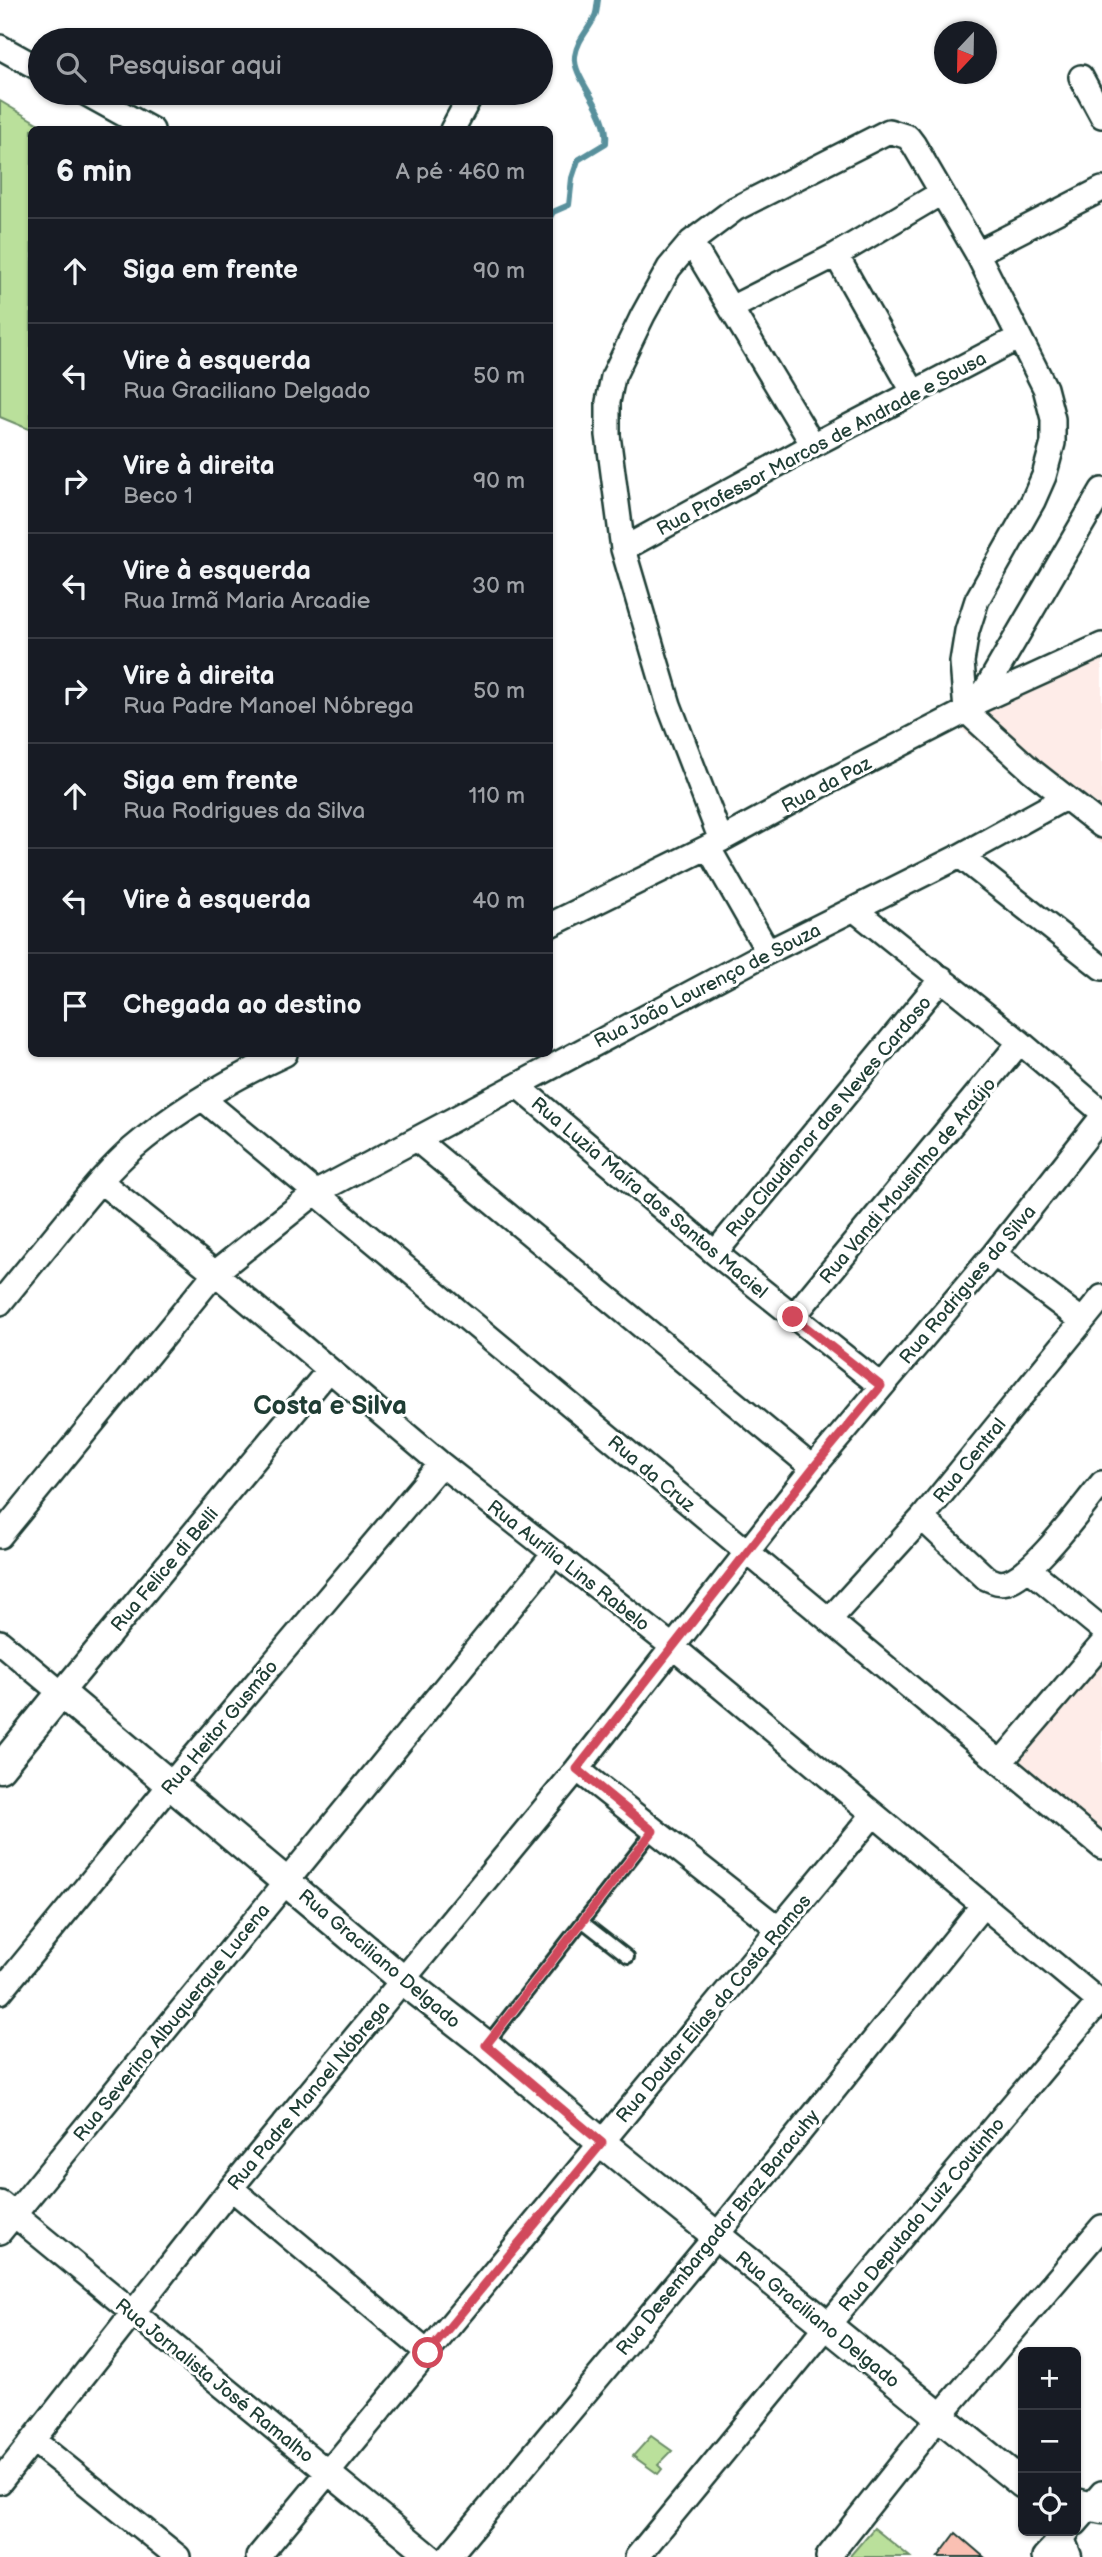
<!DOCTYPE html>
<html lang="pt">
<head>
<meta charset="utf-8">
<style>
  :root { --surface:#171b24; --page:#20242c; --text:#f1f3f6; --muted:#9ea1a6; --line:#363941 }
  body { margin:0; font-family:"Balsamiq Sans",sans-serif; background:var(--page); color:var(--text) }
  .controls { position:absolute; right:21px; bottom:21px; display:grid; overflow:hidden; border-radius:10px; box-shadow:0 2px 5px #0004 }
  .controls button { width:63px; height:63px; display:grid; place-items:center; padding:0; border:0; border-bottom:2px solid var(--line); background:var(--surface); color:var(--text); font:35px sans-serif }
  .compass { position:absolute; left:934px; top:21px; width:63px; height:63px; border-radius:50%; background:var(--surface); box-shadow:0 2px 5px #0004; rotate:202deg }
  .stop { position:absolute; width:21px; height:21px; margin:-16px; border:5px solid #d1495b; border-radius:50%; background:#fff }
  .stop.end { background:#d1495b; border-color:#fff; box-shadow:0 2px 7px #0008 }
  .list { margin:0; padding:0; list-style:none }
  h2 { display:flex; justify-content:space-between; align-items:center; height:91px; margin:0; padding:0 28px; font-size:30px }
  h2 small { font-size:23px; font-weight:400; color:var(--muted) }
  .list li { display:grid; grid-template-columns:46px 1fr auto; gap:21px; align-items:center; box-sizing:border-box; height:105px; padding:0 28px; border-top:2px solid var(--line) }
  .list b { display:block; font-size:26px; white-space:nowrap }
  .list p { margin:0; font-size:23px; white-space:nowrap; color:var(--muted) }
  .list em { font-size:23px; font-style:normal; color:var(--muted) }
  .icon { flex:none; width:38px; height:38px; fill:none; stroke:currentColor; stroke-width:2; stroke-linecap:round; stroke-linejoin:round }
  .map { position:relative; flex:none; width:1102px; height:2557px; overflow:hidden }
  .search { position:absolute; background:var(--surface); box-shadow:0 2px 5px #0004; left:28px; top:28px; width:525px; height:77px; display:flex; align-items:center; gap:18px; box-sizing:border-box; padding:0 24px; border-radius:38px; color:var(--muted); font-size:26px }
  .panel { position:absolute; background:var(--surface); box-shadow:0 2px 5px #0004; left:28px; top:126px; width:525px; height:931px; border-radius:10px }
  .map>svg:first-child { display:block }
</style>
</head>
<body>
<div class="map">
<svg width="1102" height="2557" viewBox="0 0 1102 2557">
  <rect width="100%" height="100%" fill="#fff"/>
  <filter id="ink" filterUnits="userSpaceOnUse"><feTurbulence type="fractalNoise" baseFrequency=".0143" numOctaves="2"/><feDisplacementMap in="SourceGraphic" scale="14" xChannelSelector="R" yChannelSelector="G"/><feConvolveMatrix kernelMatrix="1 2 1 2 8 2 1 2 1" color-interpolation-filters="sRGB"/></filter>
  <g filter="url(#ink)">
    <path fill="#feece8" d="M1102 646V844L951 720Z
      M1102 1640V1854L998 1767Z"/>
    <path fill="#bae09b" stroke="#6c8e68" stroke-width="2" d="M0 101 47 129 32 130 31 430 0 417Z
      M651 2436 672 2451 658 2465 662 2469 658 2474 633 2456Z
      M874 2528 910 2557H849Z"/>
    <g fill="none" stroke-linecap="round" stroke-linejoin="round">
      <path stroke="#59909c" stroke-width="6" d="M550 217 553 212 569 205 572 178 578 160 606 143C610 111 572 79 575 56 577 40 589 30 595 16 597 12 597 5 598 0"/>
    </g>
    <path fill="#fac0b3" stroke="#1f3d34" stroke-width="2" d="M956 2533 984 2557H938Z"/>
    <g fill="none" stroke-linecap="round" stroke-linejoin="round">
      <defs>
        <path id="service" d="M583 1922 628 1957
          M486 2045 653 1831"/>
        <path id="minor" d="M0 47 40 69
          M1081 77 1102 116
          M85 93 152 130
          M452 130 472 93
          M691 242 813 445
          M977 253 1102 189
          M836 255 914 393
          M731 308 836 255 941 193
          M623 549 813 445 1018 338
          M979 701 1102 490
          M966 711 1032 771 1102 826
          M721 840 669 705 623 549 608 435V402L613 377 643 315 669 268 691 242 735 209 889 131 908 137 914 145 977 253 1045 388 1053 419V443L1044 476 1033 501 977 600 967 631 962 662 966 711
          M708 847 768 952
          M960 856 1102 968
          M855 910 1020 1042 1102 1112
          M550 925 708 847 826 783 966 711 979 701 1102 645
          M518 1086 715 1253 881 1386
          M203 1099 1102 1847
          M417 1140 813 1468
          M100 1181 215 1273 441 1464 673 1647 1102 2004
          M715 1253 942 978
          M994 1254 1081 1320
          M0 1303C24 1274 47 1245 71 1216 90 1193 109 1169 132 1149 177 1110 231 1079 285 1054
          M793 1317 1020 1042
          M922 1518 986 1578C993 1581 998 1584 1007 1582 1034 1574 1082 1507 1102 1483
          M0 1536 215 1273 315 1193 768 952 960 856 1065 798
          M1029 1569 1102 1629
          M830 1619 922 1518 1102 1297
          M0 1642 61 1693 329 1370
          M1001 1762 1102 1644
          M577 1769 779 1929
          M0 1992 171 1784 441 1464
          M231 2188 428 2353
          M0 2203 431 2557
          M0 2232 555 1553
          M34 2441 178 2557
          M0 2482 231 2188 577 1769 813 1468 994 1254 1102 1117
          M1076 2523 1102 2493
          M258 2557 873 1815
          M448 2557 716 2236 983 1905
          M637 2557 827 2326 1099 2002
          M828 2557 939 2417 1102 2227
          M1044 2557 1068 2531"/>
        <path id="tertiary" d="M0 1768 61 1693 404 1981 486 2045 602 2143 1023 2484
          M1076 2503 1102 2509
          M1057 2531 1067 2557"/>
      </defs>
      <use href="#service" stroke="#1f3d34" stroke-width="16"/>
      <use href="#minor" stroke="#1f3d34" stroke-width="28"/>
      <use href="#tertiary" stroke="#1f3d34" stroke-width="33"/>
      <use href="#service" stroke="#fff" stroke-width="10"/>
      <use href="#minor" stroke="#fff" stroke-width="23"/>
      <use href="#tertiary" stroke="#fff" stroke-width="28"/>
    </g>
  </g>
  <g fill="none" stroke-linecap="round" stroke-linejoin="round" filter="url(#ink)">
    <path stroke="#d1495b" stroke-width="9" d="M428 2353 602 2143 486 2045 653 1831 577 1769 813 1468 881 1386 793 1317"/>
  </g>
  <g text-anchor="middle" stroke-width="6" stroke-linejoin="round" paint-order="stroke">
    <g font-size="19" fill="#1f3d34" stroke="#fff">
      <text transform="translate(821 443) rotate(-28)" y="7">Rua Professor Marcos de Andrade e Sousa</text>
      <text transform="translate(826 784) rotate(-28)" y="7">Rua da Paz</text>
      <text transform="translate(707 985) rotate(-27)" y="7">Rua João Lourenço de Souza</text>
      <text transform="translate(828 1116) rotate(-50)" y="7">Rua Claudionor das Neves Cardoso</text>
      <text transform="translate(907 1180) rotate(-50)" y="7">Rua Vandi Mousinho de Araújo</text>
      <text transform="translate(650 1197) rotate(40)" y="7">Rua Luzia Maíra dos Santos Maciel</text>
      <text transform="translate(967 1284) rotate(-50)" y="7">Rua Rodrigues da Silva</text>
      <text transform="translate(969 1460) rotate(-51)" y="7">Rua Central</text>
      <text transform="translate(652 1473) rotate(40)" y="7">Rua da Cruz</text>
      <text transform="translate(569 1565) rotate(38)" y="7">Rua Aurília Lins Rabelo</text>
      <text transform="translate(164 1569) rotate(-50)" y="7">Rua Felice di Belli</text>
      <text transform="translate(219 1727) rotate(-50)" y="7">Rua Heitor Gusmão</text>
      <text transform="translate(380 1958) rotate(40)" y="7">Rua Graciliano Delgado</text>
      <text transform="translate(713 2008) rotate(-50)" y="7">Rua Doutor Elias da Costa Ramos</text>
      <text transform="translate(171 2022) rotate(-51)" y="7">Rua Severino Albuquerque Lucena</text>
      <text transform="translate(308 2095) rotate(-50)" y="7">Rua Padre Manoel Nóbrega</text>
      <text transform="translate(921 2214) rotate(-50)" y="7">Rua Deputado Luiz Coutinho</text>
      <text transform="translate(717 2232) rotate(-51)" y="7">Rua Desembargador Braz Baracuhy</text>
      <text transform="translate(818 2319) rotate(39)" y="7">Rua Graciliano Delgado</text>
      <text transform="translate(215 2380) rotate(39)" y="7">Rua Jornalista José Ramalho</text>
    </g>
    <g font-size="26" font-weight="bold" fill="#1f3d34" stroke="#fff">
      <text x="330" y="1414">Costa e Silva</text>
    </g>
  </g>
</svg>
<div class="controls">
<button>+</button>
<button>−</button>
<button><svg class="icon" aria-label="locate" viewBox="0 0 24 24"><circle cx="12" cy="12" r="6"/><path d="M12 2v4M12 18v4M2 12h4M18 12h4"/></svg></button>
</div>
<svg class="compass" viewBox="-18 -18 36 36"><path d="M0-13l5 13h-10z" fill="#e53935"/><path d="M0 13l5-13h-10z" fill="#9ea1a6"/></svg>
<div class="stop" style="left:428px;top:2353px"></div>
<div class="stop end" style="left:793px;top:1317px"></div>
<div class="search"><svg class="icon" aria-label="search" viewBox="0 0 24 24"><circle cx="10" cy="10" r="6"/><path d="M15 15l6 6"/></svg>Pesquisar aqui</div>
<section class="panel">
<h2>6 min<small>A pé · 460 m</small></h2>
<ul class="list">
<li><svg class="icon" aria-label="ahead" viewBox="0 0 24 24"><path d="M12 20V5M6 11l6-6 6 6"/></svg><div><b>Siga em frente</b></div><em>90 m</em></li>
<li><svg class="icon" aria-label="left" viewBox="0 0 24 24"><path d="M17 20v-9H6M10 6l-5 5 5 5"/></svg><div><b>Vire à esquerda</b><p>Rua Graciliano Delgado</p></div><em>50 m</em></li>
<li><svg class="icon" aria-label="right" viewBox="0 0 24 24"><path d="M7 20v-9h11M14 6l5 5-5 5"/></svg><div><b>Vire à direita</b><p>Beco 1</p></div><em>90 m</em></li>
<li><svg class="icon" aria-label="left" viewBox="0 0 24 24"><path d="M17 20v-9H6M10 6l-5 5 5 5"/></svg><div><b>Vire à esquerda</b><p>Rua Irmã Maria Arcadie</p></div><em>30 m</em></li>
<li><svg class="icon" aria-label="right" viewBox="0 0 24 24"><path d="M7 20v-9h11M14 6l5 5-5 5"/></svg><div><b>Vire à direita</b><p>Rua Padre Manoel Nóbrega</p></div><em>50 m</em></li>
<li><svg class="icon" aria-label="ahead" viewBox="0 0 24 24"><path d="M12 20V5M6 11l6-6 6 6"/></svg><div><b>Siga em frente</b><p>Rua Rodrigues da Silva</p></div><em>110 m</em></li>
<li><svg class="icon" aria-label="left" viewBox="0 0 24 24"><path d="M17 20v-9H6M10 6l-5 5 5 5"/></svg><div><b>Vire à esquerda</b></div><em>40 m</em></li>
<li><svg class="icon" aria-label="arrive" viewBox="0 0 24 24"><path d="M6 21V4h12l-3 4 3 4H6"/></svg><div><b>Chegada ao destino</b></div></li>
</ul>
</section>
</div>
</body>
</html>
